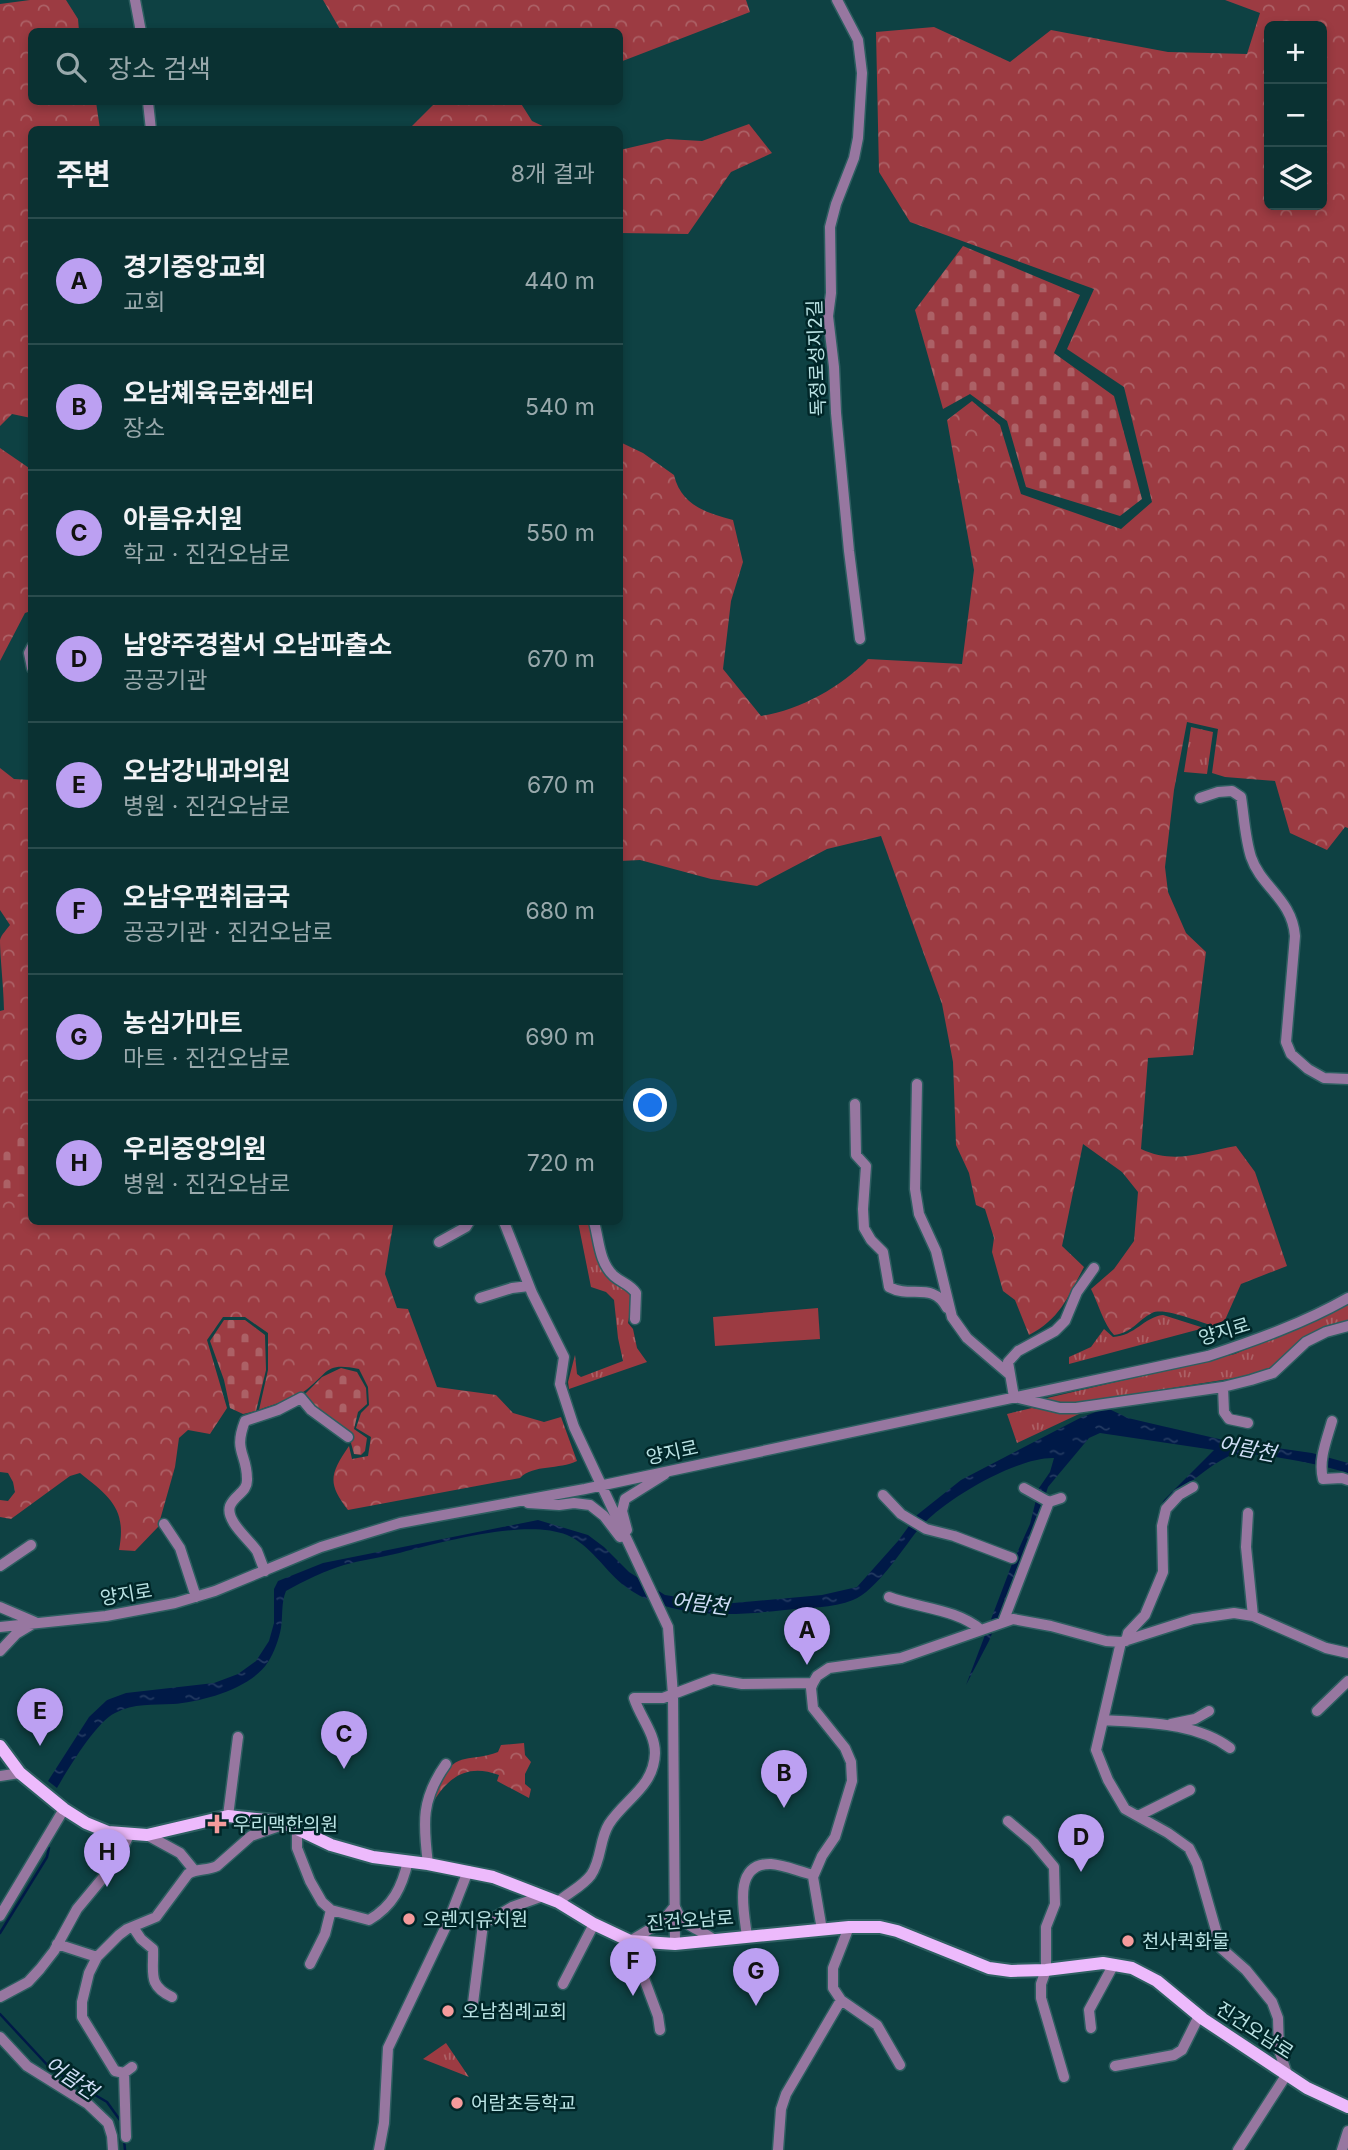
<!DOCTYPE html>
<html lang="ko">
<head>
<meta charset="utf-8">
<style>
  :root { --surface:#0a3132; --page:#183d3e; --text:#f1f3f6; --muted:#99a9ac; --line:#2a4c4d; --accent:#bca0f2 }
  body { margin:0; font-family:Inter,"Noto Sans KR",sans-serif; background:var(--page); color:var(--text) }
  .controls { position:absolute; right:21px; top:21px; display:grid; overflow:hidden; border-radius:10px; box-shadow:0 4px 10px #0003 }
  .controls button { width:63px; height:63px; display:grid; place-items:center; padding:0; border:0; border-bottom:2px solid var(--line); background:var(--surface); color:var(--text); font:35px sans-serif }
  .you { position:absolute; left:651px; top:1106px; width:24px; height:24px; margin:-18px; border:5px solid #fff; border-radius:50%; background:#1a73e8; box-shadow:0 0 0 10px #1a73e833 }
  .badge { display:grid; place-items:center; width:46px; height:46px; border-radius:50%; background:var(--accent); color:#111; font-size:23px; font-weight:700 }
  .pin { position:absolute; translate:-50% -58px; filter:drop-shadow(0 2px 4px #0008) }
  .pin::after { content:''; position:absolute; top:37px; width:24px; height:21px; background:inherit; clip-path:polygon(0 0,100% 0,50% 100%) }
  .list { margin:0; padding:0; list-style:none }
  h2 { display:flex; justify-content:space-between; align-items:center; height:91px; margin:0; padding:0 28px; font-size:30px }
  h2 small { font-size:23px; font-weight:400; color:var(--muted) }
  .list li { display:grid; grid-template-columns:46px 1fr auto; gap:21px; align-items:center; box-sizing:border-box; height:126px; padding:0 28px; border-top:2px solid var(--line) }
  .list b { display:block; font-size:26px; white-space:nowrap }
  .list p { margin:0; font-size:23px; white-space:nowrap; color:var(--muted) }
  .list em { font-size:23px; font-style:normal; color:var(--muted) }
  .icon { flex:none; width:38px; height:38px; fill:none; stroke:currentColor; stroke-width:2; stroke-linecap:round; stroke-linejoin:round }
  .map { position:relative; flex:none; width:1348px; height:2150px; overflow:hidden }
  .search { position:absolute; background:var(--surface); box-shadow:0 4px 10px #0003; left:28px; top:28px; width:595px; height:77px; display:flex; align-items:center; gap:18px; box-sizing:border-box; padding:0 24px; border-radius:10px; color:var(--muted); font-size:26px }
  .panel { position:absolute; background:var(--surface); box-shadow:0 4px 10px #0003; left:28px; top:126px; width:595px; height:1099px; border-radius:10px }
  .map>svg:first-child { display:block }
</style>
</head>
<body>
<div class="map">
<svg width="1348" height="2150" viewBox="0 0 1348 2150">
  <defs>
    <pattern id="grass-tufts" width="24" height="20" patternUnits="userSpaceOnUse" patternTransform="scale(1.75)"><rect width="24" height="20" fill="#9c3b42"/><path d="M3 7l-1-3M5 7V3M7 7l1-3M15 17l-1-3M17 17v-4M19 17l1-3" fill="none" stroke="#ac6166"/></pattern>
    <pattern id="forest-crowns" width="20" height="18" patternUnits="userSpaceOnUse" patternTransform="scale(1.75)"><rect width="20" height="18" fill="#9c3b42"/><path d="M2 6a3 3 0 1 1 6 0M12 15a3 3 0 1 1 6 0" fill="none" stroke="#ac6166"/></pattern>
    <pattern id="cemetery-stones" width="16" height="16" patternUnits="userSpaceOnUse" patternTransform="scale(1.75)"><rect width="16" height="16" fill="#9c3b42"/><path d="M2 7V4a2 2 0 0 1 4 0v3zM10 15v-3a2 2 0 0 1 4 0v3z" fill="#ac6166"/></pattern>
    <pattern id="water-ripples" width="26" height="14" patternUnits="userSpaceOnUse" patternTransform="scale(1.75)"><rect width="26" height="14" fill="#001947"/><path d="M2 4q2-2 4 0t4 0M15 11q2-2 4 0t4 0" fill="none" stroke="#233a61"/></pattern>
  </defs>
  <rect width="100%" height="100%" fill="#0e4143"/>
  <path fill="url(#grass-tufts)" d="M1191 727 1213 732 1207 774 1184 772Z
    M578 1222H589L592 1232 623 1286 631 1296 632 1301 628 1323 633 1329 637 1348 647 1362 569 1389 568 1382 575 1355 577 1374 581 1377 623 1361 618 1338 614 1300 606 1292 591 1287Z
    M1348 1304V1321L1317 1331 1303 1340 1293 1352 1271 1368 1241 1377 1072 1404 1043 1399 1235 1354Z
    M1163 1315 1204 1328 1069 1364V1357L1091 1347 1104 1329 1113 1337C1135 1336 1144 1317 1163 1315Z
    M1032 1408 1079 1414 1017 1443 1007 1414Z
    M446 2043 469 2077 423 2059Z"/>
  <path fill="url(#forest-crowns)" fill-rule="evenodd" d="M30 0H66L78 19 79 31 32 32V102H96L100 129 32 130 31 418 12 414 0 426V4Z
    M323 0H746L750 12 620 62V32L341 31Z
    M1225 0H1348V828L1345 827 1327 850 1290 833 1275 781 1225 777 1212 773 1218 729 1187 722 1174 790 1165 867 1168 892 1186 933 1206 952 1193 1055 1148 1058 1141 1149C1175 1165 1202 1152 1236 1146L1255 1172 1287 1266 1241 1284 1225 1320 1213 1326C1199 1322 1164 1307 1152 1313 1138 1320 1132 1333 1114 1335 1104 1325 1098 1303 1091 1289L1114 1269 1134 1241 1138 1192 1122 1172 1083 1144 1062 1246 1084 1267C1068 1297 1060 1319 1029 1335L1015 1300 1003 1291 992 1252 994 1238 985 1209 976 1205 969 1173 956 1145 953 1062 942 1004 881 836 827 849 757 886 711 879 640 860 620 861V412L622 443 643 453 674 475C681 505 706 513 733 520L743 562 731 601 723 669 761 716C800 710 841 687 868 659L962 664 974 570 947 420 972 401 1000 425 1021 494 1121 529 1152 502 1124 387 1067 349 1094 289 910 222 879 172 876 32 934 27 1010 62 1051 30 1168 52 1247 54 1260 13ZM1269 26H1322V205H1269Z
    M436 102H520L532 121 549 129H409Z
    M749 124 772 153 731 172 688 234 620 233V150L667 139 702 141Z
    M0 448 32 470 31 611 25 613 0 661Z
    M0 768 14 779 31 780 32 1222H385V1224L393 1225 385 1274 397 1308 408 1309 437 1387 496 1395 513 1413 544 1422 561 1417 577 1461C559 1470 534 1464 520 1478L348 1510C327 1483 330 1474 349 1446L352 1459 368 1456 371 1437 356 1428 361 1413 369 1405 368 1387 359 1369C324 1362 329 1373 306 1390 293 1400 273 1404 259 1410L268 1370V1333L245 1317H223L207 1340 227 1408 210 1434 188 1430 179 1438 175 1467 158 1527 135 1551 119 1550C127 1509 110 1497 80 1473L70 1476 11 1519 0 1517V1500L8 1501 15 1492 13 1482 8 1473 0 1472V1011L4 1010C4 992 0 956 0 940 1 935 7 929 10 925L0 910Z
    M524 1743 525 1755 531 1762 525 1774V1784L531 1789 529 1798 497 1781 499 1775C467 1763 448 1777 432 1804 432 1795 436 1789 440 1782 456 1750 470 1763 498 1752L501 1745Z"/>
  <path fill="url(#cemetery-stones)" d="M963 246 1080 295 1054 353 1114 396 1142 499 1120 516 1026 487 1007 421 970 394 943 409 915 310Z
    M0 1132 27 1139 31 1152 30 1196 0 1198Z
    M224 1320H245L265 1335 266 1370 256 1411 243 1414 230 1408 224 1380 210 1341Z
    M341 1368 357 1372 366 1388 367 1404 358 1412 354 1429 367 1438 365 1451 361 1455 354 1454 351 1443 352 1435 313 1406 305 1394 322 1377Z"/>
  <path fill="#9c3b42" d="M818 1308 820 1339 715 1346 713 1317Z"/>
  <path fill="url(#water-ripples)" d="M1107 1408 1128 1418 1162 1426 1228 1441 1312 1453 1348 1463V1473C1327 1466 1247 1448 1229 1456 1207 1467 1186 1486 1167 1502L1161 1562 1147 1607 1123 1633C1128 1625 1135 1619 1140 1611 1147 1600 1154 1584 1157 1571 1164 1546 1151 1524 1164 1500L1214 1450 1100 1433 1089 1438 1048 1487 1037 1522 989 1641 966 1685 1012 1564 1030 1524 1039 1488 1050 1472 1054 1458C1016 1457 941 1501 917 1531 902 1550 876 1591 853 1600 833 1608 806 1608 785 1610 732 1616 667 1620 622 1584 604 1569 590 1545 567 1535 525 1518 439 1543 395 1554 378 1558 361 1560 344 1565 324 1571 304 1581 286 1591 281 1603 283 1615 281 1628 279 1639 274 1653 268 1662 252 1688 202 1702 173 1704 153 1705 134 1703 115 1713 96 1722 68 1769 57 1788L48 1781 89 1717 107 1700 126 1693 214 1683 238 1674 256 1661 269 1641 274 1623V1589L278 1581 323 1563 538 1520 588 1535 604 1547 629 1572 665 1595 722 1604 822 1595 857 1587 898 1541 917 1515 961 1480 1082 1417Z"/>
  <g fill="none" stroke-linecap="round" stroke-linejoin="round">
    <path stroke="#001947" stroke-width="2.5" d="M0 1933 47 1857 49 1848
      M0 2014 51 2069 107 2102 122 2123
      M124 2139 125 2150"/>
    <defs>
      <path id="minor" d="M135 0 141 32
        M837 0 858 40 862 73 858 138 854 158 836 204 830 227 831 293 828 316 834 367 836 413 849 551 860 639
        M148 102 151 130
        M32 647 29 653 32 668
        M1200 798 1218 792 1232 791 1241 797C1244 816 1245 838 1251 857 1261 887 1292 899 1295 936L1286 1042 1291 1054 1308 1069 1324 1078 1348 1079
        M917 1084 915 1189 919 1214 936 1251 952 1317 967 1338 1009 1374
        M855 1104 856 1155 866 1166 863 1209 864 1228 871 1240 883 1252 889 1287C911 1299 933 1281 947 1308
        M504 1222 532 1293 564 1357 560 1384 574 1427 668 1627 673 1695 675 1944
        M594 1222C599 1239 599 1263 614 1276 622 1283 630 1284 636 1293L635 1319
        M439 1242 466 1227 469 1222
        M1094 1268 1077 1292 1065 1321 1055 1331 1018 1351 1008 1362 1014 1397 1060 1408H1076L1223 1387 1251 1380 1273 1373 1306 1342 1326 1332 1348 1326
        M480 1298 512 1288 529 1286
        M1223 1387 1224 1412 1229 1419 1248 1423
        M1332 1421C1327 1439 1318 1460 1323 1479L1342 1478 1348 1480
        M1024 1488 1049 1502
        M883 1495 901 1514 926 1529 954 1536 1012 1558
        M528 1503 559 1505 574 1503 590 1505 604 1516 620 1537
        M1248 1513 1246 1547 1253 1616
        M164 1524 180 1548 196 1597
        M627 1530 622 1511 625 1499 665 1474
        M0 1566 31 1545
        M265 1571C262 1565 260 1558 257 1551 250 1540 225 1521 230 1506 234 1495 248 1492 247 1479 247 1453 233 1452 245 1421L278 1410 301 1398 311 1410 348 1437
        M889 1597C918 1608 957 1609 981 1630
        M0 1607 35 1622
        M1003 1622 1049 1502 1061 1498
        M0 1627 106 1616 175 1603 215 1591 321 1547 400 1523 585 1489 1208 1356C1256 1340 1304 1323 1348 1298
        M1126 1641 1128 1633 1145 1615 1163 1572 1162 1526 1166 1509 1179 1495 1193 1487
        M1121 1642 1096 1750 1108 1780 1125 1809 1168 1833 1189 1848 1197 1864 1221 1948 1246 1970 1272 2002 1278 2018 1279 2050 1287 2074 1238 2150
        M0 1651 16 1634 31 1625
        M1317 1711 1348 1681
        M1103 1720C1145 1723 1195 1722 1230 1748
        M1171 1724 1195 1719 1209 1711
        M0 1776 20 1773
        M228 1816 238 1737
        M1138 1816 1190 1790
        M1008 1821 1034 1843 1054 1867 1055 1904 1046 1927V1970L1041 1984V1998L1064 2077
        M297 1829V1848L310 1881 322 1902 331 1910 369 1920C393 1906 402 1887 408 1861
        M147 1835 180 1853 194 1870
        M428 1864C423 1823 421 1799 446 1764
        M558 1902C568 1893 583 1886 591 1875 602 1859 599 1840 609 1824 625 1799 654 1787 655 1753 655 1733 640 1717 634 1698H663L713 1679 742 1684 813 1683
        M676 1909C682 1926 700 1929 713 1939
        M0 1916 64 1809
        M133 1927 141 1939 153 1949C154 1973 147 1985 172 1997
        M849 1927 833 1968V1988L841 2000 877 2025 900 2065
        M822 1930 813 1877 822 1856 835 1837 852 1781 851 1762 845 1748 813 1708 811 1688 813 1683 817 1676 829 1668 901 1658 1013 1619 1051 1626 1106 1641 1121 1642 1193 1619 1234 1613 1253 1616 1326 1648 1348 1653
        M747 1936C744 1912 732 1863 771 1864 785 1865 800 1872 814 1875
        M57 1944 97 1957
        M310 1964 325 1934 331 1910
        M563 1984 594 1924
        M0 1997 28 1982 40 1969 54 1951 77 1909 116 1862 129 1835
        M472 2011 483 1924 512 1907 543 1896
        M1091 2028 1089 2010 1114 1964
        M660 2030 658 2016 630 1941 662 1922 675 1906
        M0 2037 27 2066 88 2104 108 2123 112 2136 113 2150
        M1115 2066 1174 2055 1182 2050 1199 2016
        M132 2067 124 2073 115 2071 82 2017V2002L89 1973 97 1957 119 1935 127 1929 156 1917 188 1874C197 1868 207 1871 217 1866L251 1836 285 1824
        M124 2073 126 2137
        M379 2150 384 2123 388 2048 448 1922 468 1871
        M778 2150 781 2109 786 2094 841 2000
        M1342 2150 1348 2131"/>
      <path id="major" d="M0 1746 20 1773 64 1809 86 1823 108 1832 147 1835 228 1816 276 1821 291 1826 331 1845 373 1857 428 1864 493 1877 558 1902 594 1924 630 1941 675 1944 849 1927H880L897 1931 989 1968 1011 1971 1046 1970 1103 1963 1132 1968 1157 1981 1203 2019 1307 2088 1348 2107"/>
    </defs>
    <use href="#minor" stroke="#2d5e60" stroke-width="13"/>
    <use href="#major" stroke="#2d5e60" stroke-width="16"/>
    <use href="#minor" stroke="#9777a0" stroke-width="10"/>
    <use href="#major" stroke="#edbafc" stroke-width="12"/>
  </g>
  <g fill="#f59b9c" stroke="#002628" stroke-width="2.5">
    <path d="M213.5 1813.5h7v7h7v7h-7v7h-7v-7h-7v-7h7z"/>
    <circle cx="409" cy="1919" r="7"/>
    <circle cx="1128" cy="1941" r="7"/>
    <circle cx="448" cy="2011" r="7"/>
    <circle cx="457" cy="2103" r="7"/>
  </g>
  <g text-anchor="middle" stroke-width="5" stroke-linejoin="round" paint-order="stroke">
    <g font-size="19" fill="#bae3e4" stroke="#002628">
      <text transform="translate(816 358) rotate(-92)" y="7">독정로성지2길</text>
      <text transform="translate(1224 1331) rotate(-17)" y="7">양지로</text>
      <text transform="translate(672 1452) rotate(-12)" y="7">양지로</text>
      <text transform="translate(126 1594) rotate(-9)" y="7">양지로</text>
      <text transform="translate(690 1920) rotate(-4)" y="7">진건오남로</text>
      <text transform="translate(1255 2030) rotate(33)" y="7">진건오남로</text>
    </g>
    <g font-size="19" fill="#bae3e4" stroke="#002628" text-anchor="start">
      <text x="233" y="1831">우리맥한의원</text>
      <text x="423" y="1926">오렌지유치원</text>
      <text x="1142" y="1948">천사퀵화물</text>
      <text x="462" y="2018">오남침례교회</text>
      <text x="471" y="2110">어람초등학교</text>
    </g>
    <g font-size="21" font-style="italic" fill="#cfdef6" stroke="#002628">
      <text transform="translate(1247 1449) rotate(11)" y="7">어람천</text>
      <text transform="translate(700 1604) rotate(7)" y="7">어람천</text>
      <text transform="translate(71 2078) rotate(34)" y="7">어람천</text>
    </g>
  </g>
</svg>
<div class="controls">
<button>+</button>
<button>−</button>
<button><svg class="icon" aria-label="layers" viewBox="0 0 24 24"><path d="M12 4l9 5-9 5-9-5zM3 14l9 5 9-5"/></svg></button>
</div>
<div class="you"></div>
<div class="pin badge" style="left:807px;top:1665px">A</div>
<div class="pin badge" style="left:784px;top:1808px">B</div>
<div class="pin badge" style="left:344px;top:1769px">C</div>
<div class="pin badge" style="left:1081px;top:1872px">D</div>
<div class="pin badge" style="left:40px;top:1746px">E</div>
<div class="pin badge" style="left:633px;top:1996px">F</div>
<div class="pin badge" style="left:756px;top:2006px">G</div>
<div class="pin badge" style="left:107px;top:1887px">H</div>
<div class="search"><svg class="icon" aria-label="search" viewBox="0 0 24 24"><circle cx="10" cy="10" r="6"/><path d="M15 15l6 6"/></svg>장소 검색</div>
<section class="panel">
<h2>주변<small>8개 결과</small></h2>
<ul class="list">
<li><span class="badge">A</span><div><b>경기중앙교회</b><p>교회</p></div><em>440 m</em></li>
<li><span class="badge">B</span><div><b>오남쳬육문화센터</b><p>장소</p></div><em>540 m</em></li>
<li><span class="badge">C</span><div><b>아름유치원</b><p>학교 · 진건오남로</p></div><em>550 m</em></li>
<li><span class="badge">D</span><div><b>남양주경찰서 오남파출소</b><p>공공기관</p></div><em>670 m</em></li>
<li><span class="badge">E</span><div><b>오남강내과의원</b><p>병원 · 진건오남로</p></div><em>670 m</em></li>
<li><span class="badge">F</span><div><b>오남우편취급국</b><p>공공기관 · 진건오남로</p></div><em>680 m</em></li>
<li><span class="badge">G</span><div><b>농심가마트</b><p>마트 · 진건오남로</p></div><em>690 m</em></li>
<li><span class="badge">H</span><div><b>우리중앙의원</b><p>병원 · 진건오남로</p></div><em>720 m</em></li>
</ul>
</section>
</div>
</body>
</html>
